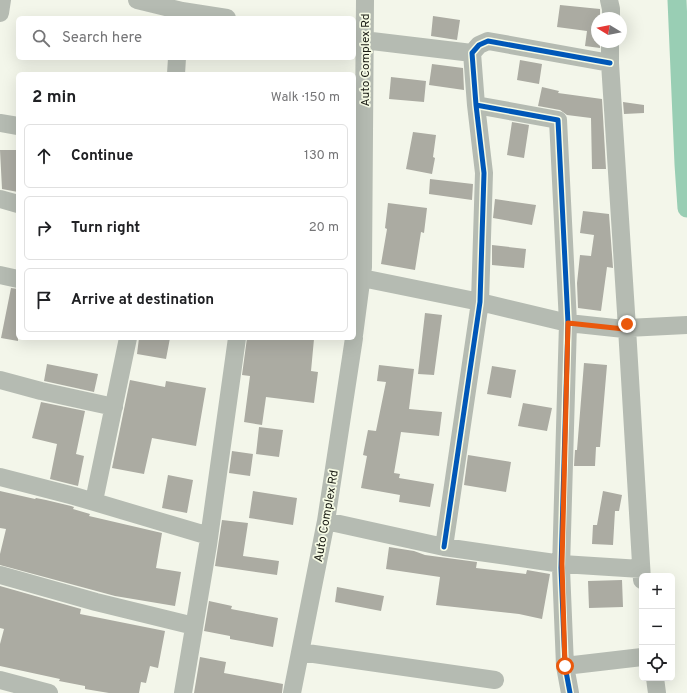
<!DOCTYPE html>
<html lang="en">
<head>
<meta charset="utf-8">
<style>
  :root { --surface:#fff; --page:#f6f6f6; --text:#202124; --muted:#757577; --line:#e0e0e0 }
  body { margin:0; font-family:Overpass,sans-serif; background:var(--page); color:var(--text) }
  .controls { position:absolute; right:12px; bottom:12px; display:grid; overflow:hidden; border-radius:6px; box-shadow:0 4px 16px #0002 }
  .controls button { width:36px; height:36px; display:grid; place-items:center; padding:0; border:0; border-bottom:1px solid var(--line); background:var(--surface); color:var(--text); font:20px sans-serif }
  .compass { position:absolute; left:591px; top:12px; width:36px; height:36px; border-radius:50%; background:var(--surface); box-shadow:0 4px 16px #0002; rotate:280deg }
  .stop { position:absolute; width:12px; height:12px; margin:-9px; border:3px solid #ea580c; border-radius:50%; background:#fff }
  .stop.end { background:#ea580c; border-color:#fff; box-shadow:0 1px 4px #0008 }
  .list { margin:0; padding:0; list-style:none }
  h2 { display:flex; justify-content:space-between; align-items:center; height:52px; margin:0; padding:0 16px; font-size:17px }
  h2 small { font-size:13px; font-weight:400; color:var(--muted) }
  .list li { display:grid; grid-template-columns:26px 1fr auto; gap:12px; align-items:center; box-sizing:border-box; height:64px; margin:0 8px 8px; padding:0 8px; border:1px solid var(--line); border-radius:6px }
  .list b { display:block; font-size:15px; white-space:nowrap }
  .list em { font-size:13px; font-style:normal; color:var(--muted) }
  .icon { flex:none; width:22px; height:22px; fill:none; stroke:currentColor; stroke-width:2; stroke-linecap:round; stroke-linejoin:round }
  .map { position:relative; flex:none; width:687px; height:693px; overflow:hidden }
  .search { position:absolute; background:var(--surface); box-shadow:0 4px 16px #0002; left:16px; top:16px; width:340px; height:44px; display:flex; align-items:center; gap:10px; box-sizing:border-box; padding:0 14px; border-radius:6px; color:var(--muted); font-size:15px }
  .panel { position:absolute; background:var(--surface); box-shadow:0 4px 16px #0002; left:16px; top:72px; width:340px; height:268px; border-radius:6px }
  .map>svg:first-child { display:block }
</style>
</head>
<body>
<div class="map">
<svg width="687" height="693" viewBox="0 0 687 693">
  <rect width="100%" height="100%" fill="#f3f6ea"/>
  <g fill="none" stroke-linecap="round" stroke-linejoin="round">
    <path stroke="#99ceb4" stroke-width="19" d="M677 0 684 164 687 208"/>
  </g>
  <path fill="#ababa2" d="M560 5 600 9V18H597V42H600V48L585 46 587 31 557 27Z
    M433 16 460 20 457 40 431 36Z
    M520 60 542 64 539 84 517 80Z
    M432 64 463 68 464 90 429 85Z
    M391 77 426 81 424 102 389 99Z
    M542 87 559 91 558 93 602 99 606 169H592L591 118 567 115 560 110 538 106Z
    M623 102 644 105V113L624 114Z
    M512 122 529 125 524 158 507 155Z
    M413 132 436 135 433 157 435 158 432 174 406 169Z
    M0 150H16V171H18V192L2 189Z
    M430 179 473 184 472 200 429 194Z
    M495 199 536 205 532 225 493 218Z
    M388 203 427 208 424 233 421 232 415 270 381 264 387 229 385 228Z
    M583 211 609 214 613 268 607 267 601 311 578 308 577 283 580 255 591 256 594 235 580 233Z
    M492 245 526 249 524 268 492 265Z
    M11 288 18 289V341L1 338Z
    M425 313 442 315 434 375 418 374Z
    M139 338H170L166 359 137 354Z
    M247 338H301L314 339 311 371 318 372 314 403 266 397 262 425 244 422 250 376 242 375Z
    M584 363 607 365 600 447H596L595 466H574L575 450H577Z
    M47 364 98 374 94 392 44 381Z
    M379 365 414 369 409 409 442 412 439 436 401 432 394 473 400 474 399 478 434 484 430 507 399 502 400 495 361 488 367 456 363 455 368 430 376 431 386 382 377 381Z
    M492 366 516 370 511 398 487 394Z
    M130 380 165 387 166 381 206 388 196 446 152 438 144 474 112 468Z
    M41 402 85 411 76 454 84 456 78 486 50 479 57 444 32 438Z
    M523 403 552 408 547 431 518 426Z
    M259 427 283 430 279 457 256 454Z
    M232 451 253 454 250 476 229 473Z
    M468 455 511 462 506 492 464 485Z
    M168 475 193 480 187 513 162 508Z
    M0 491 35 499 36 498 46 500 71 506 74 507 73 509 90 514 89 516 162 533 156 568 181 572 175 606 115 596 0 565V554L6 529 0 528Z
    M253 491 297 498 293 525 249 518Z
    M603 491 622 495 619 511H615L613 545 592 544 593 525H597Z
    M222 520 248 523 243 556 279 561 277 575 215 566Z
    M389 547 414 551 425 555 477 562 476 568 526 574 527 570 550 574 542 619 519 614 436 605 440 577 386 569Z
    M622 580 623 607 589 608 588 581Z
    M0 586 81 609 80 614 165 631 158 668 150 666 146 683 141 682 139 693H109L85 689V686L59 681 60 679 0 666V644L4 629 0 628Z
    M337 587 384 596 381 611 335 602Z
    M209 601 232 606 231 609 278 618 273 647 230 639V636L204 631Z
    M200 657 226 662 224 673 283 684 282 693H194Z"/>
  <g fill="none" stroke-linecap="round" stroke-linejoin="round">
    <path stroke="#b5bbb2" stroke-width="18" d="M137 0 182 11 227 18
      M609 0 611 9V18
      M0 13 2 0
      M355 39 472 53
      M176 74 177 58
      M476 105 558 120 568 323 561 568 565 666 570 693
      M0 123 18 126
      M0 199 18 204
      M0 275 18 279
      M362 278 480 302 568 323 624 329 627 328 610 63V42
      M354 335 363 267 365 0
      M0 380 41 391 114 407
      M0 477 74 496 209 536
      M94 501 128 338
      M326 521 444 547 562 564 641 569
      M444 547 480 302 484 173 476 105 472 53 479 45 488 41 610 63
      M0 575 96 602 194 626
      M642 580 627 328 687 325
      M300 652 495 680
      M565 666 642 657
      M655 678 657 693
      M0 680 49 693
      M183 693 208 545 237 338
      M292 693 326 521 354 338"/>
    <defs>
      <path id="cycleway" d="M476 105 558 120 568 323 561 568 565 666 570 693
        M444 547 480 302 484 173 476 105 472 53 479 45 488 41 610 63"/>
    </defs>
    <use href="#cycleway" stroke="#f6fbe5" stroke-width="8"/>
    <use href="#cycleway" stroke="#0057b8" stroke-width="5"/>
  </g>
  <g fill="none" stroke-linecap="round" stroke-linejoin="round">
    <path stroke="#ea580c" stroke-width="5" d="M565 666 562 564 568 323 624 329 627 328V324"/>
  </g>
  <g text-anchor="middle" stroke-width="3.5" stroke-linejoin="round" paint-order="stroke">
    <g font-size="12" fill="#1d1f17" stroke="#f6fbe5">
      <text transform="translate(365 60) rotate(-90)" y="4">Auto Complex Rd</text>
      <text transform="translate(326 516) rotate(-80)" y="4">Auto Complex Rd</text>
    </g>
  </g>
</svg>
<div class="controls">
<button>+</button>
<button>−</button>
<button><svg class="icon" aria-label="locate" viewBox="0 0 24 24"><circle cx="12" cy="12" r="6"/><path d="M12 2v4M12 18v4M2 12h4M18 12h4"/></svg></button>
</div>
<svg class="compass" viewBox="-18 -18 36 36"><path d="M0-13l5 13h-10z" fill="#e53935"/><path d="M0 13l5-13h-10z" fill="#757577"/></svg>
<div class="stop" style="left:565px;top:666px"></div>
<div class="stop end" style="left:627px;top:324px"></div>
<div class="search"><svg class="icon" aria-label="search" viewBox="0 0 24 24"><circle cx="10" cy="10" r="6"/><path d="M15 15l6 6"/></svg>Search here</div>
<section class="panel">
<h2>2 min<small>Walk · 150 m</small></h2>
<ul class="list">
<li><svg class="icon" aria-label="ahead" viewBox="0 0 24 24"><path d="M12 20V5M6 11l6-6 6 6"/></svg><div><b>Continue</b></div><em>130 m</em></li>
<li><svg class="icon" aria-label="right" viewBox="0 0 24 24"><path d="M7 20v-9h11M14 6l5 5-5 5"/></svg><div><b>Turn right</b></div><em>20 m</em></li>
<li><svg class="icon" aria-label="arrive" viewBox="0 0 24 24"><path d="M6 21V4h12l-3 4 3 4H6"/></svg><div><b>Arrive at destination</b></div></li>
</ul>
</section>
</div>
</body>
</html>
